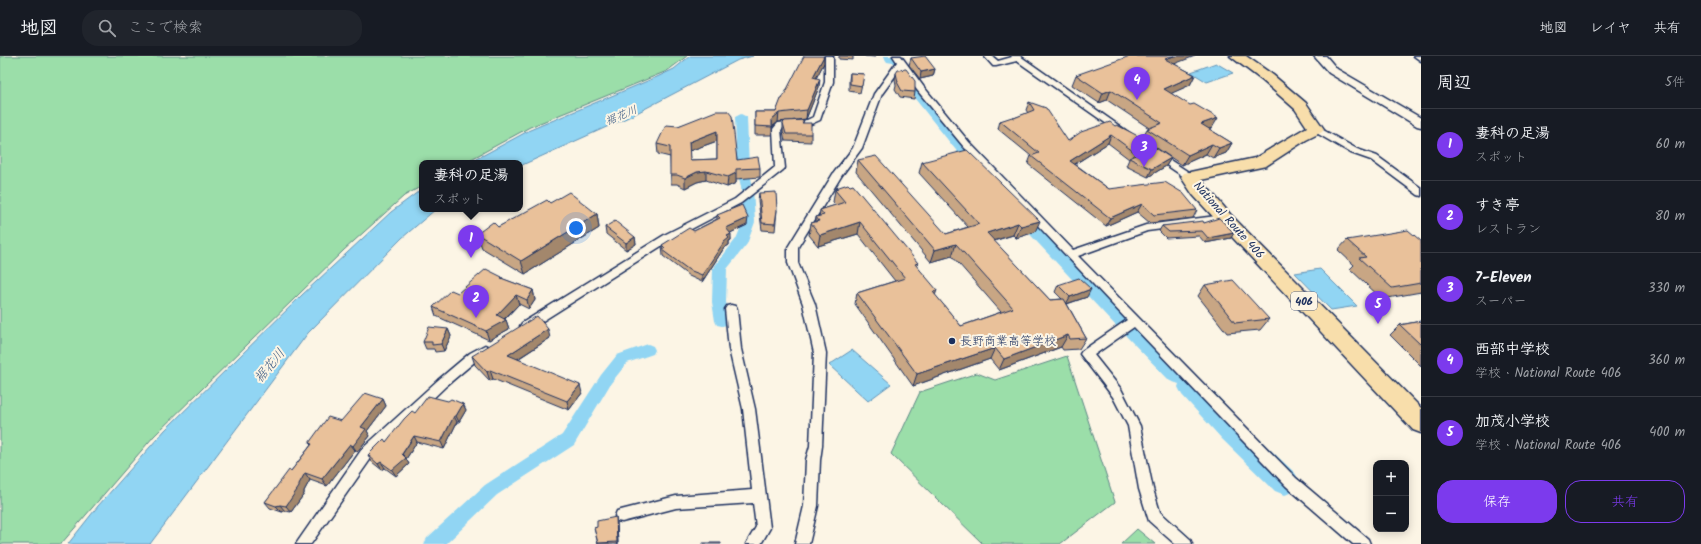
<!DOCTYPE html>
<html lang="ja">
<head>
<meta charset="utf-8">
<style>
  :root { --surface:#171b24; --page:#20242c; --text:#f1f3f6; --muted:#9ea1a6; --line:#363941; --accent:#7c3aed }
  body { margin:0; font-family:Kalam,"Klee One",sans-serif; background:var(--page); color:var(--text) }
  .controls { position:absolute; right:12px; bottom:12px; display:grid; overflow:hidden; border-radius:8px; box-shadow:0 2px 10px #0003 }
  .controls button { width:36px; height:36px; display:grid; place-items:center; padding:0; border:0; border-bottom:1px solid var(--line); background:var(--surface); color:var(--text); font:20px sans-serif }
  .you { position:absolute; left:576px; top:172px; width:14px; height:14px; margin:-10px; border:3px solid #fff; border-radius:50%; background:#1a73e8; box-shadow:0 0 0 6px #1a73e833 }
  .badge { display:grid; place-items:center; width:26px; height:26px; border-radius:50%; background:var(--accent); color:#fff; font-size:13px; font-weight:700 }
  .pin { position:absolute; translate:-50% -33px; filter:drop-shadow(0 1px 2px #0008) }
  .pin::after { content:''; position:absolute; top:21px; width:14px; height:12px; background:inherit; clip-path:polygon(0 0,100% 0,50% 100%) }
  .popup { position:absolute; left:419px; top:104px; width:104px; height:52px; box-sizing:border-box; display:grid; place-content:center; border-radius:8px; background:var(--surface); filter:drop-shadow(0 1px 3px #0005); font-size:13px; white-space:nowrap; color:var(--muted) }
  .popup b { font-size:15px; color:var(--text) }
  .popup::after { content:''; position:absolute; left:50%; top:100%; margin-left:-8px; border:8px solid transparent; border-top-color:var(--surface) }
  .list { margin:0; padding:0; list-style:none }
  h2 { display:flex; justify-content:space-between; align-items:center; height:52px; margin:0; padding:0 16px; font-size:17px }
  h2 small { font-size:13px; font-weight:400; color:var(--muted) }
  .list li { display:grid; grid-template-columns:26px 1fr auto; gap:12px; align-items:center; box-sizing:border-box; height:72px; padding:0 16px; border-top:1px solid var(--line) }
  .list b { display:block; font-size:15px; white-space:nowrap }
  .list p { margin:0; font-size:13px; white-space:nowrap; color:var(--muted) }
  .list em { font-size:13px; font-style:normal; color:var(--muted) }
  .actions { display:flex; gap:8px; padding:12px 16px }
  .actions a { flex:1; padding:9px 0; border:1px solid var(--accent); border-radius:16px; text-align:center; font-size:14px; color:var(--accent) }
  .actions .main { background:var(--accent); color:#fff }
  .icon { flex:none; width:22px; height:22px; fill:none; stroke:currentColor; stroke-width:2; stroke-linecap:round; stroke-linejoin:round }
  .map { position:relative; flex:none; width:1421px; height:488px; overflow:hidden }
  header { display:flex; align-items:center; gap:24px; box-sizing:border-box; height:56px; padding:0 20px; background:var(--surface); border-bottom:1px solid var(--line) }
  header strong { font-size:19px }
  nav { display:flex; gap:22px; margin-inline-start:auto; font-size:14px }
  .search { width:280px; height:36px; background:var(--page); display:flex; align-items:center; gap:10px; box-sizing:border-box; padding:0 14px; border-radius:16px; color:var(--muted); font-size:15px }
  main { display:flex }
  aside { flex:1; background:var(--surface) }
  .map>svg:first-child { display:block }
</style>
</head>
<body>
<header>
<strong>地図</strong>
<div class="search"><svg class="icon" aria-label="search" viewBox="0 0 24 24"><circle cx="10" cy="10" r="6"/><path d="M15 15l6 6"/></svg>ここで検索</div>
<nav><a>地図</a><a>レイヤ</a><a>共有</a></nav>
</header>
<main>
<div class="map">
<svg width="1421" height="488" viewBox="0 0 1421 488">
  <rect width="100%" height="100%" fill="#fcf5e5"/>
  <filter id="ink" filterUnits="userSpaceOnUse"><feTurbulence type="fractalNoise" baseFrequency=".025" numOctaves="2"/><feDisplacementMap in="SourceGraphic" scale="8" xChannelSelector="R" yChannelSelector="G"/><feConvolveMatrix kernelMatrix="1 2 1 2 8 2 1 2 1" color-interpolation-filters="sRGB"/></filter>
  <g filter="url(#ink)">
    <path fill="#9bdea9" stroke="#5b8684" d="M0 0H687L667 15 530 71 464 107H422V130L404 140 344 194 154 380 61 488H0Z
      M1067 300 1115 446 1060 488H983L891 398 920 336 977 317 995 324Z
      M1137 473 1155 488H1121Z"/>
    <path fill="#91d5f3" stroke="#6293b7" d="M690 0H753L738 4 631 60 520 110V107H469L530 74 657 21 674 13Z
      M1216 7 1233 17 1207 26 1191 16Z
      M422 133V153H436L402 182 308 277 150 488H68L98 450 165 374 302 239 391 156Z
      M1320 213 1357 250 1331 254 1295 217Z
      M852 294 891 328 868 345 829 309Z"/>
    <g fill="none" stroke-linecap="round" stroke-linejoin="round">
      <path fill="#91d5f3" fill-rule="evenodd" d="M741 58 747 61 749 113 753 131 755 166 747 188 727 213 726 246 729 265 727 269 722 270 717 269 715 265 712 246 713 212 736 183 743 166 741 131 737 113 735 61Z
        M648 288 653 290 655 294 653 298 627 307 611 327 574 389 497 439 446 488H424L427 482 485 429 562 379 601 319 617 299Z"/>
      <path fill="#91d5f3" fill-rule="evenodd" d="M883 0H901L902 2 899 6 893 7 887 6Z
        M913 24 919 25 993 113 996 118 993 123 986 124 979 123 904 29 907 25Z
        M1014 141 1022 143 1134 256 1137 264 1144 266 1188 311 1192 318 1191 320 1200 323 1242 367 1295 417 1300 426 1295 435 1285 439 1275 435 1222 383 1182 339 1178 331 1179 328 1170 325 1126 280 1123 272 1116 270 1006 153 1003 148 1006 143Z"/>
      <defs>
        <path id="street" d="M825 0H833V26L820 64 809 69 784 71 781 74 785 112 783 114 741 147 674 182 530 273 526 274 522 273 520 270 522 267 666 178 735 143 775 111 773 73 778 67 807 64 813 61 825 26Z
          M893 0H901L923 30 969 86 1073 194 1146 169 1224 159 1228 160 1229 162 1228 164 1224 165 1147 175 1078 200 1296 422 1368 483 1370 488H1353L1286 430 1134 271 1094 299 1121 333 1140 370 1153 433 1160 456 1190 483 1192 488H1175L1149 465 1139 433 1128 370 1113 341 1080 298 1082 295 1127 264 963 90 917 34 901 12 882 38 862 92 842 119 798 191V207L815 248 826 297 822 390 820 404 818 450 809 488H795L804 450 806 404 810 390 814 297 803 248 788 207V191L833 118 853 92 874 38 897 6Z
          M984 0H992L998 5 1012 1 1011 0H1020L1131 78 1127 81 1124 80 1017 5 996 10H993Z
          M1414 0H1421V5Z
          M1316 70 1357 93 1377 100 1421 132V140L1418 139 1371 104 1351 97 1313 75 1312 73 1313 71Z
          M1156 95 1193 119 1195 121 1193 123H1187L1153 100 1151 98Z
          M731 249 735 250 737 253 741 293 755 353 770 472 761 488H746L756 471 753 447 676 452 622 466 617 465 615 460 617 455 676 440 752 434 743 353 729 293 725 253 727 250Z
          M485 289 489 291 491 294 489 297 478 303 446 330 372 401 311 488H296L362 393 438 324 470 297Z"/>
        <path id="secondary" d="M1314 0H1326L1337 13 1421 62V71L1417 70 1329 17Z"/>
        <path id="highway" d="M1230 0H1246L1273 19 1306 47 1324 73 1322 76 1306 84 1266 110 1201 124 1230 158 1421 352V377L1413 374 1218 166 1193 139 1181 121 1184 117 1190 116 1255 102 1307 71 1295 53 1263 25Z"/>
      </defs>
      <use href="#street" stroke="#1b2f5e" stroke-width="3"/>
      <use href="#secondary" stroke="#1b2f5e" stroke-width="3"/>
      <use href="#highway" stroke="#1b2f5e" stroke-width="3"/>
      <use href="#street" fill="#fcf5e5" fill-rule="evenodd"/>
      <use href="#secondary" fill="#fcf5e5" fill-rule="evenodd"/>
      <use href="#highway" fill="#f8deab" fill-rule="evenodd"/>
    </g>
    <path fill="#c8a684" stroke="#1b2f5e" fill-rule="evenodd" d="M839 0H853V4L839 3Z
      M865 0H876L875 1Z
      M911 2 935 13 933 20 920 23 909 9Z
      M824 7 816 22 819 31 806 63 778 66 772 71V79H755V56H776L782 43Z
      M1174 8 1195 19 1190 29 1171 37 1212 72 1209 73 1232 87 1226 97 1213 102 1206 98 1182 109 1142 82 1147 73 1149 72 1107 44 1099 47 1072 29 1076 19Z
      M850 17 864 18 860 37 849 35V24Z
      M896 17 915 36 914 43 900 41 895 33 896 29 895 23Z
      M1029 46 1068 85 1115 70 1171 102 1166 110 1148 121 1126 110 1129 103 1108 87 1075 108 1109 133 1197 154 1193 162 1150 167 1137 156 1106 170 1028 108 1031 100 998 73 1000 65 1014 62 1028 57 1026 54Z
      M728 55 737 104 760 112V121L736 123V127L727 131 706 124 697 126 685 132 677 128H671L670 101 658 98 657 88 678 70ZM717 85V103L690 104 689 95Z
      M804 64 803 67 811 78V86L785 85 783 75V67Z
      M858 104 946 178 968 171 919 117 922 106 1035 176 1016 182 1013 179 994 185 1050 244 1062 243 1055 236 1058 229 1087 241 1067 248 1086 282 1079 293 1063 294 1061 291 999 314 990 303 913 330 855 248 857 237 895 225 858 178 818 190 809 179 811 167 816 166V161H819L820 154 836 149 833 146 835 134H836V132L918 207 917 210 935 239 961 270 1001 256 952 200 931 206 856 116Z
      M759 137 777 154 775 175 762 174 758 144Z
      M550 147 597 158 599 172 525 218 482 192 477 178 498 171Z
      M717 159 747 169 730 177 731 184 729 185V189L724 192 702 226 689 220 663 200 662 189 694 175 717 163Z
      M1204 167 1231 182 1205 187 1199 180 1166 182 1159 175 1162 170Z
      M605 171 635 181 636 188 626 194 606 178Z
      M1347 184 1421 185V236L1382 243 1350 213 1354 209 1338 194Z
      M502 221 503 223 533 234 535 244 529 253 519 248 505 263 506 264 509 273 489 284 436 260 433 251Z
      M1205 229 1269 263 1260 274 1227 277 1198 240Z
      M1421 265V310L1390 279 1400 269Z
      M448 273 451 280 444 295 435 296 434 293H426L423 286Z
      M550 282 518 303 582 337 569 354 493 323 490 325 475 309 472 300Z
      M383 343 386 350 367 375 370 380 357 396 355 394 327 430 310 424 304 435V438L291 456 285 455 282 456 270 452 265 446 291 415 311 389 309 387 341 365Z
      M463 348 466 354 459 366H457L444 393 417 386 406 403 409 408 396 420 385 412 382 414 372 406 368 399 386 386 415 357Z
      M617 467 618 488H598L594 472Z"/>
    <path fill="#a3876c" stroke="#1b2f5e" d="M824 0V7L812 30 813 21Z
      M1174 0H1195L1161 13 1165 3Z
      M935 13 933 20 920 23 921 16Z
      M1195 19 1190 29 1159 43 1164 33Z
      M820 23 819 31 806 63 807 54Z
      M1111 34 1107 44 1099 47 1103 37Z
      M779 57 778 66 772 71V63Z
      M1218 62 1212 72 1196 78 1201 68Z
      M717 75V85L689 95V86Z
      M1111 79 1108 87 1067 113 1070 105Z
      M1232 87 1226 97 1213 102 1219 92Z
      M1212 88 1206 98 1182 109 1188 99Z
      M1171 102 1166 110 1148 121 1152 113Z
      M706 115V124L697 126 685 132V122L697 116Z
      M736 117V127L727 131 728 121Z
      M1142 148 1137 156 1106 170 1110 162Z
      M597 158 599 172 525 218 521 205Z
      M748 162 747 169 726 179V172Z
      M1040 165 1035 176 1016 182 1021 170Z
      M860 166 858 178 818 190 820 179Z
      M1018 167 1013 179 982 188 987 177Z
      M1234 177 1231 182 1205 187 1208 182Z
      M731 178V184L729 185V189L724 192 702 226V219L727 180Z
      M635 181 636 188 626 194V187Z
      M956 188 952 200 931 206 935 194Z
      M1091 233 1087 241 1066 248 1070 241Z
      M533 234 535 244 529 253 527 244Z
      M937 234 933 246V236Z
      M516 239 519 248 500 267 506 264 509 273 489 284 486 275 497 259Z
      M448 273 451 280 444 295 441 288Z
      M548 273 550 282 511 307 508 299Z
      M1068 279 1061 291 999 314 1004 303Z
      M995 292 990 303 913 330 917 318Z
      M490 314 493 323 490 325 487 316Z
      M580 329 582 337 569 354 567 345Z
      M383 343 386 350 367 375 370 380 357 396 353 390 361 371Z
      M463 348 466 354 459 366 456 360Z
      M454 360 457 366 444 393 441 386Z
      M414 380 417 386 406 403 409 408 396 420 392 414Z
      M350 388 355 394 327 430 322 423Z
      M381 406 385 412 382 414 378 408Z
      M305 417 310 424 304 435V438L291 456 286 450Z
      M280 449 285 455 282 456 276 450Z
      M616 461 617 467 618 488 617 486Z"/>
    <path fill="#e9c19a" stroke="#1b2f5e" fill-rule="evenodd" d="M804 0H824L813 21 820 23 807 54 779 57 772 63V71L755 70V56H776L781 43H782Z
      M925 0 935 13 921 16 911 2Z
      M1130 0H1174L1165 3 1195 19 1164 33 1190 49 1194 48 1218 62 1201 68 1232 87 1219 92 1212 88 1188 99 1147 73 1162 67 1111 34 1103 37 1076 19Z
      M906 13 915 25V36L902 35 897 26H898L896 17 898 14Z
      M850 17 864 18 862 30 850 28Z
      M1029 46 1046 52 1068 85 1081 76 1110 66 1115 70 1117 69 1136 79 1171 102 1152 113 1129 102 1137 98 1111 79 1070 105 1109 133 1165 126 1168 128 1183 137 1197 154 1154 159 1142 148 1110 162 1031 100 1039 97 1000 65 1012 61 1014 62 1034 54Z
      M716 55H728L732 60 737 104 758 101 760 112 736 113V117L728 121 706 115 697 116 685 122 677 119H670V91L657 88 666 69 678 70ZM717 75V103L690 104 689 86Z
      M804 64 802 67H811V78H786L783 67 785 65Z
      M967 94 1040 165 1021 170 1018 167 987 177 1050 244 1064 243 1086 282 1070 283 1068 279 1004 303 995 292 917 318 857 237 905 222 860 166 820 179 811 167 819 165 816 161 824 159 820 154 845 146 835 134 838 133 836 132 848 128 850 130 853 129 918 207 915 208 937 234 933 236 961 270 1013 252 956 188 935 194 858 104 876 100 946 178 979 168 922 106Z
      M569 136 597 158 521 205 477 178 493 166 498 171 547 144 550 147Z
      M776 136 777 154 775 168 762 167 759 137Z
      M742 149 748 162 726 172 731 178 727 180 729 182 724 186 702 219 689 214 662 194 665 192 662 189 689 172 694 175 720 162 717 159Z
      M1219 162 1234 177 1208 182 1202 175 1169 176 1162 170 1203 165 1204 167Z
      M615 165 635 181 626 187 605 171Z
      M1408 174 1421 185V227L1392 232 1359 202 1366 201 1347 184Z
      M486 213 502 221 501 222 533 234 527 244 516 239 497 259 506 264 486 275 433 251 451 234 458 237Z
      M1079 222 1091 233 1070 241 1058 229Z
      M1233 224 1269 263 1235 267 1205 229Z
      M537 260 548 273 508 299 580 329 567 345 490 314 487 316 472 300Z
      M1421 265V289L1400 269Z
      M429 271 448 273 441 288 432 289V286H423Z
      M365 337 383 343 361 371 366 373 353 390 350 388 322 423 305 417 299 428V431L286 450 280 449 276 450 265 446 289 414 291 415 312 388 309 387 328 361 341 365Z
      M428 340 448 345 451 343 463 348 456 360H454L441 386 414 380 402 398 406 402 392 414 381 406 378 408 368 399 384 383 386 386 404 363 412 355 415 357Z
      M616 461 617 486 598 487 594 472 597 471V465Z
      M703 487H721V488H703Z"/>
  </g>
  <circle fill="#1b2f5e" stroke="#fcf5e5" stroke-width="1.5" cx="952" cy="285" r="4"/>
  <g text-anchor="middle" stroke-width="4" stroke-linejoin="round" paint-order="stroke">
    <g font-size="11" font-style="italic" fill="#385883" stroke="#fcf5e5">
      <text transform="translate(621 59) rotate(-23)" y="4">裾花川</text>
    </g>
    <rect fill="#fcf5e5" stroke="#5e6a86" stroke-width="1" x="1291" y="236" width="26" height="18" rx="3"/>
    <g font-size="11" font-weight="bold" fill="#1b2f5e">
      <text x="1304" y="249">406</text>
    </g>
    <g font-size="12" fill="#1b2f5e" stroke="#fcf5e5">
      <text transform="translate(1229 164) rotate(48)" y="4">National Route 406</text>
    </g>
    <g font-size="12" fill="#1b2f5e" stroke="#fcf5e5" text-anchor="start">
      <text x="960" y="289">長野商業高等学校</text>
    </g>
    <g font-size="13" font-style="italic" fill="#385883" stroke="#fcf5e5">
      <text transform="translate(269 309) rotate(-50)" y="5">裾花川</text>
    </g>
  </g>
</svg>
<div class="controls">
<button>+</button>
<button>−</button>
</div>
<div class="you"></div>
<div class="pin badge" style="left:471px;top:202px">1</div>
<div class="popup"><b>妻科の足湯</b>スポット</div>
<div class="pin badge" style="left:476px;top:262px">2</div>
<div class="pin badge" style="left:1144px;top:111px">3</div>
<div class="pin badge" style="left:1137px;top:44px">4</div>
<div class="pin badge" style="left:1378px;top:268px">5</div>
</div>
<aside>
<h2>周辺<small>5件</small></h2>
<ul class="list">
<li><span class="badge">1</span><div><b>妻科の足湯</b><p>スポット</p></div><em>60 m</em></li>
<li><span class="badge">2</span><div><b>すき亭</b><p>レストラン</p></div><em>80 m</em></li>
<li><span class="badge">3</span><div><b>7-Eleven</b><p>スーパー</p></div><em>330 m</em></li>
<li><span class="badge">4</span><div><b>西部中学校</b><p>学校 · National Route 406</p></div><em>360 m</em></li>
<li><span class="badge">5</span><div><b>加茂小学校</b><p>学校 · National Route 406</p></div><em>400 m</em></li>
</ul>
<div class="actions"><a class="main">保存</a><a>共有</a></div>
</aside>
</main>
</body>
</html>
